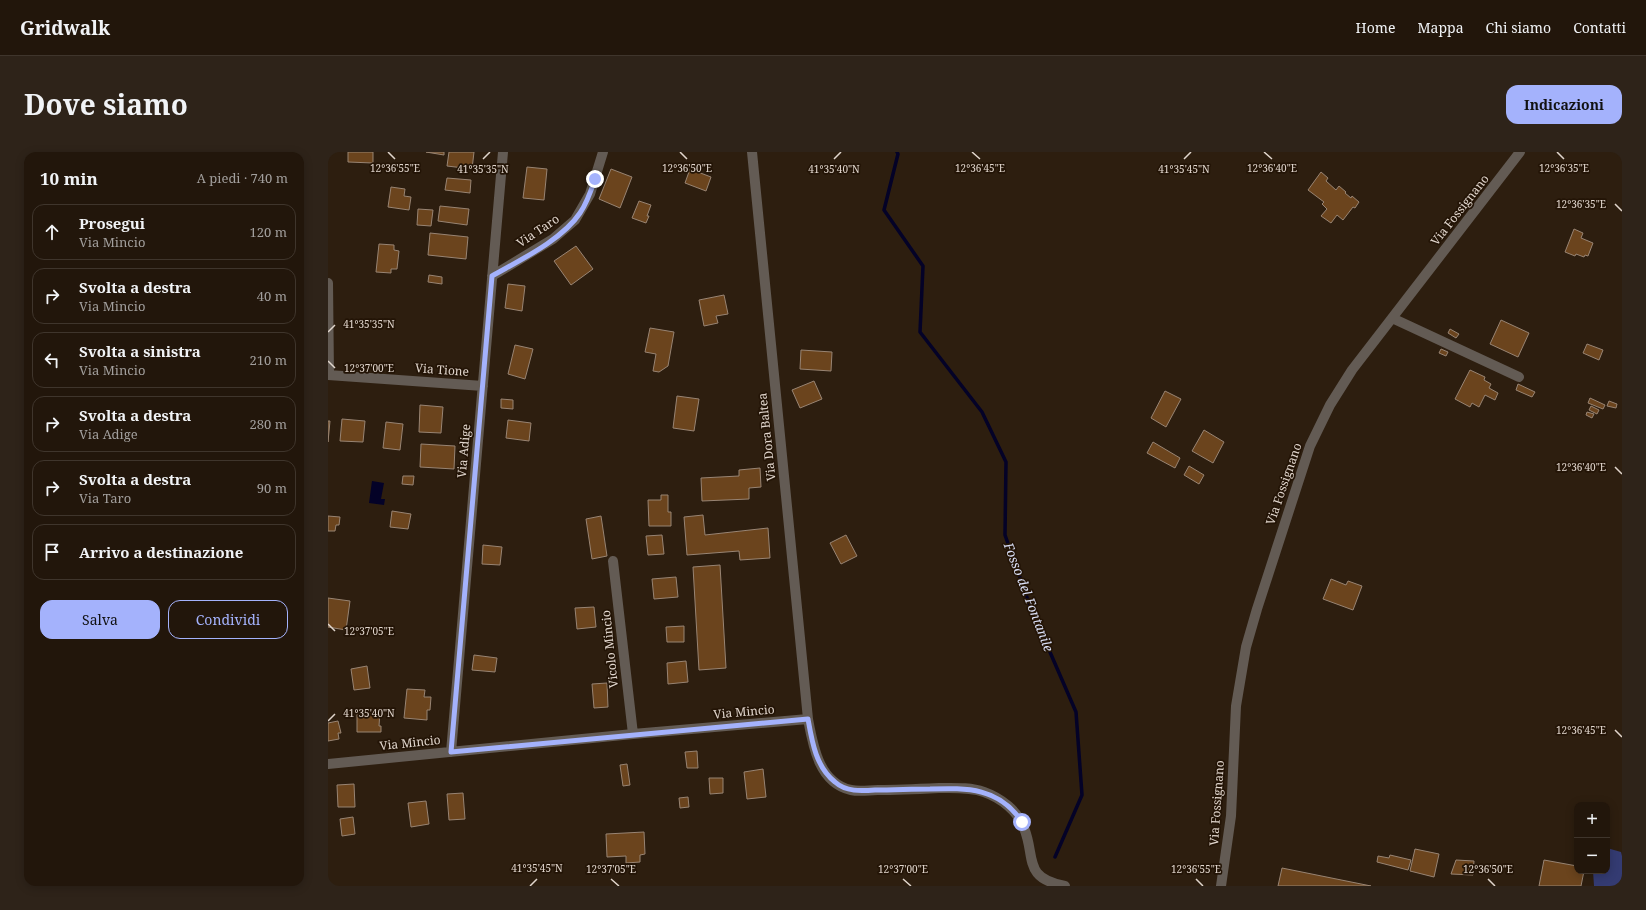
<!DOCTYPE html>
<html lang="it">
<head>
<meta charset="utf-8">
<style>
  :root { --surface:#22160b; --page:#2e2319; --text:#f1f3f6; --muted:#a29f9d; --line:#3f352c; --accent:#a4b2fc }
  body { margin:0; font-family:"Noto Serif",serif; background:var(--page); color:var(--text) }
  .controls { position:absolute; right:12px; bottom:12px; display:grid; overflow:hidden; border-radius:8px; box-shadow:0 2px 10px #0003 }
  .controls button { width:36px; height:36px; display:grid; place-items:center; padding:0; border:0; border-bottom:1px solid var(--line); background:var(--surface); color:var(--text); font:20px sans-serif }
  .stop { position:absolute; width:12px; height:12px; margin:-9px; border:3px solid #a4b2fc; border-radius:50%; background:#fff }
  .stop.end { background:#a4b2fc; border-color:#fff; box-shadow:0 1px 4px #0008 }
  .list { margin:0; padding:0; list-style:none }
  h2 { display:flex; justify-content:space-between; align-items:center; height:52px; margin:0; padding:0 16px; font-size:17px }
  h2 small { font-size:13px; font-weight:400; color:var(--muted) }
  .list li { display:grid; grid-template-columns:26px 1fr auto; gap:12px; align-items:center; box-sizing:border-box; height:56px; margin:0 8px 8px; padding:0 8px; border:1px solid var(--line); border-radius:12px }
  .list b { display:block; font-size:15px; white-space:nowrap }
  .list p { margin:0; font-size:13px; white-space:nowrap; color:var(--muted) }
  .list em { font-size:13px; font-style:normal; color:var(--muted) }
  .actions { display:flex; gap:8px; padding:12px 16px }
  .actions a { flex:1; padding:9px 0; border:1px solid var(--accent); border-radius:12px; text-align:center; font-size:14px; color:var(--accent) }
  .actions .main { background:var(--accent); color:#111 }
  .icon { flex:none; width:22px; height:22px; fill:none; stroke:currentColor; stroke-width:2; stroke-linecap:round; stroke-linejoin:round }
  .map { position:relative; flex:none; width:1294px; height:734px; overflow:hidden; border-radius:12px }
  header { display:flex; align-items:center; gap:24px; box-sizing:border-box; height:56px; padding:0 20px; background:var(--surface); border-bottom:1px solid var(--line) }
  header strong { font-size:19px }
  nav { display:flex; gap:22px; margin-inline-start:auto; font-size:14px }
  .intro { display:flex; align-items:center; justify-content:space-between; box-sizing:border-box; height:96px; padding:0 24px }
  h1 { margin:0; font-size:28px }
  .button { padding:10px 18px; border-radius:12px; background:var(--accent); color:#111; font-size:14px; font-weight:700 }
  main { display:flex; gap:24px; padding:0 24px }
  aside { flex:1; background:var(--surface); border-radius:12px; box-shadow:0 2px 10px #0003 }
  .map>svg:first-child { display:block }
</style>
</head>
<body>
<header>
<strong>Gridwalk</strong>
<nav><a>Home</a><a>Mappa</a><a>Chi siamo</a><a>Contatti</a></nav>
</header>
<div class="intro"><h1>Dove siamo</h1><a class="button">Indicazioni</a></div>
<main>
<aside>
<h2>10 min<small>A piedi · 740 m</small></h2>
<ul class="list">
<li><svg class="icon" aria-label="ahead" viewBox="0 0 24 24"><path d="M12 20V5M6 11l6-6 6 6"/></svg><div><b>Prosegui</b><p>Via Mincio</p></div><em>120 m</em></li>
<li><svg class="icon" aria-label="right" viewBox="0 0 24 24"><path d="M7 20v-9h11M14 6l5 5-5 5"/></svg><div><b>Svolta a destra</b><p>Via Mincio</p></div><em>40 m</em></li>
<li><svg class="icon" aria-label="left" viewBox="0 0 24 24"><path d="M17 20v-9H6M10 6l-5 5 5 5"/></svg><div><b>Svolta a sinistra</b><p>Via Mincio</p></div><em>210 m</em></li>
<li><svg class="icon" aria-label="right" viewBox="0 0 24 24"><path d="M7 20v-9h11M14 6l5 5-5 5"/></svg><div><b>Svolta a destra</b><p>Via Adige</p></div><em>280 m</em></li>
<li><svg class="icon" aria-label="right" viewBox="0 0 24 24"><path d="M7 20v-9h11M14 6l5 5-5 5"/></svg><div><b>Svolta a destra</b><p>Via Taro</p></div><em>90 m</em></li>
<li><svg class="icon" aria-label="arrive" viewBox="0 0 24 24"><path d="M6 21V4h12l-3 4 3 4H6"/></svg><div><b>Arrivo a destinazione</b></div></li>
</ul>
<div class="actions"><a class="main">Salva</a><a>Condividi</a></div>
</aside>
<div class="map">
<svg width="1294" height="734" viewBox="0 0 1294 734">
  <rect width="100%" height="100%" fill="#2d1e0f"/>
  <path fill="#343b72" d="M1279 696 1293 700 1294 704V734H1266L1265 719H1279Z"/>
  <path fill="#040227" d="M44 329 56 331 53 347H57L56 353 41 351Z"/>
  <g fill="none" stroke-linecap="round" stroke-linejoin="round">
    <path stroke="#040227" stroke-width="3.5" d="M569 0 570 2 556 58 595 114 592 180 654 260 678 310 677 383 702 454 748 560 754 643 727 705"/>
  </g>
  <path fill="#6b441d" stroke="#988473" d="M20 0H45V11L20 10Z
    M98 0H116V3Z
    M121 0H146L144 17 119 14Z
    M199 15 219 17 216 48 195 46Z
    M283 17 304 25 292 56 271 47Z
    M362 17 383 25 378 39 357 31Z
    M993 20 1000 26 998 29 1008 38 1011 34 1018 40 1017 41 1023 46 1024 44 1031 50 1027 56 1025 55 1015 68 1009 63 1003 71 993 64 999 57 994 52 996 50 980 38Z
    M119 26 143 28 142 41 117 38Z
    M63 35 77 37 76 44 83 45 81 58 60 55Z
    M311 49 323 53 319 64H321L318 71 304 66Z
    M112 54 141 57 139 73 110 69Z
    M90 57 105 58 103 74 89 73Z
    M1246 77 1255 81 1253 86 1265 91 1260 104 1257 103 1256 105 1248 102 1247 104 1237 100Z
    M102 81 140 85 138 107 100 103Z
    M51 92 66 93V98L71 99 69 117H63V121L48 120Z
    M248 94 265 117 243 133 226 109Z
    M101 123 114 125V132L100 130Z
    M180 132 197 134 194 159 177 156Z
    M396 143 400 162 388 164 390 171 376 174 371 148Z
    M1173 168 1201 181 1190 205 1162 192Z
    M322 176 346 180 340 214 331 220 325 219 328 202 317 200Z
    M1122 177 1131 182 1128 186 1120 181Z
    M1259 192 1275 198 1271 208 1255 201Z
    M187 193 205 197 197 227 180 222Z
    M1113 197 1120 200 1118 204 1111 201Z
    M473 198 504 200 503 219 472 217Z
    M1142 218 1157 225 1156 228 1163 232 1161 236 1170 241 1167 248 1157 243 1151 255 1144 251 1142 255 1127 247Z
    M486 229 494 247 472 256 464 238Z
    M1190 232 1207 240 1204 245 1188 238Z
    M837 239 853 247 838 275 823 266Z
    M349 244 371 247 366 279 345 276Z
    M1262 246 1277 253 1275 257 1260 251Z
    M173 247 185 248V257L173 256Z
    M1281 249 1289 252 1288 256 1279 254Z
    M92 253 115 255 113 281 91 280Z
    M1263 254 1271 258 1269 262 1261 258Z
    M1259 260 1266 262 1264 266 1258 263Z
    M14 267 37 269 35 290 12 289Z
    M180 268 203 271 201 289 178 286Z
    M0 269H2L0 290Z
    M58 270 75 272 72 298 55 296Z
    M876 278 896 290 885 311 864 299Z
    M825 290 852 306 847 316 819 301Z
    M93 292 127 294 126 317 92 315Z
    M861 314 876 323 871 332 856 323Z
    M432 316 433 335 421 336V347L374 349 373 326 411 324V318Z
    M75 324H86L85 333 74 332Z
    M333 343H340V360H343V374H321L320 348H333Z
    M64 359 83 362 80 377 62 375Z
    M375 363 377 383 440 376 442 406 412 408 411 399 359 403 356 365Z
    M0 364 12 365 11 373H8L7 379H0Z
    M273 364 279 404 264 407 258 367Z
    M334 383 336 402 320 403 318 384Z
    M518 383 529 404 513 412 502 391Z
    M155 393 174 395 172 413 154 412Z
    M392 413 398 516 371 518 365 415Z
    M348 425 350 445 326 447 324 427Z
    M1003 427 1018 433 1020 429 1034 434 1025 458 995 447Z
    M0 446 22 449 18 478 0 475Z
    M266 455 268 475 249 477 247 456Z
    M356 474V490H339L338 475Z
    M146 503 169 506 167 520 144 518Z
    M358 509 360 530 340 532 339 511Z
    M39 514 42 536 26 538 23 517Z
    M279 531 280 555 266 556 264 532Z
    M79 537 97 538 96 545H103L102 558H99V568L76 566Z
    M29 558 52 559 51 574H53V580H29Z
    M10 569 13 581H10L11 587 0 589V571Z
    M369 599 370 616H359L357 600Z
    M299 612 302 633 295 634 292 613Z
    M435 617 438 645 419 647 416 620Z
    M381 626H395V641L382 642Z
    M26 632 27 655H10L9 633Z
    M135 641 137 667 121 668 119 642Z
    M360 645 361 655 352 656 351 646Z
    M98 649 101 672 83 675 80 651Z
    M25 665 27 682 14 684 12 667Z
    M316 680 317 702 312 703V710L298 711V704L279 705 278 682Z
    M1087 697 1111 702 1106 725 1082 719Z
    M1062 703 1083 708 1080 718 1049 710 1050 704 1061 706Z
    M1128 708 1146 709 1145 723 1123 722Z
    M1216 708 1249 714V719H1256L1253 734H1211Z
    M954 716 1043 734H950Z"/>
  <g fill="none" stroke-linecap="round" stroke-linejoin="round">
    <path stroke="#635b54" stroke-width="10" d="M424 0 480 567
      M164 124 225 87 247 68 262 42 275 0
      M0 131 1 223
      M1064 166 1191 225
      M0 223 155 234
      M285 409 305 582
      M123 600 175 0
      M0 612 305 582 480 567C485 594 491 631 523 638 532 640 541 638 550 638 571 638 591 637 611 636 626 636 642 635 656 640 673 646 690 659 696 676 708 705 694 726 737 734
      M893 734 903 664 908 554 918 495 929 457 982 294 1002 253 1024 218 1192 0"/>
  </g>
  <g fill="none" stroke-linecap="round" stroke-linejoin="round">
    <path stroke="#a4b2fc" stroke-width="5" d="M267 27C263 39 259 51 252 61 234 88 192 108 164 124L123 600 480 567C484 590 488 615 507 630 518 640 533 639 547 638 566 638 584 637 602 637 639 636 671 635 694 670"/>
  </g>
  <path fill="none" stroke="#e1d6cd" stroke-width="1.5" d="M60 0 67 7M352 0 359 7M644 0 652 7M936 0 944 7M1229 0 1236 7M155 7 162 0M506 7 513 0M856 7 863 0M1287 52 1294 59M0 180 7 173M0 209 7 216M1287 315 1294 322M0 472 7 479M0 569 7 562M1287 578 1294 585M283 727 291 734M575 727 583 734M868 727 875 734M1160 727 1167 734M202 734 209 727"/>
  <g text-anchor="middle" stroke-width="3.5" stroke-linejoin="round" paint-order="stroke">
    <g font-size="12" fill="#e1d6cd" stroke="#231406">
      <text transform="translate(1132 58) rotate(-52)" y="4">Via Fossignano</text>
      <text transform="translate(210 79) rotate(-34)" y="4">Via Taro</text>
      <text transform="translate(114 218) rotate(4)" y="4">Via Tione</text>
      <text transform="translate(439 285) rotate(-96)" y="4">Via Dora Baltea</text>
      <text transform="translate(136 299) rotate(-85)" y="4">Via Adige</text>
      <text transform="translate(956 332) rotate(-71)" y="4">Via Fossignano</text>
      <text transform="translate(282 497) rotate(-96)" y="4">Vicolo Mincio</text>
      <text transform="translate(416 560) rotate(-5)" y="4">Via Mincio</text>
      <text transform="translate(82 591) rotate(-6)" y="4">Via Mincio</text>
      <text transform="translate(889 651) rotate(-86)" y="4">Via Fossignano</text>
    </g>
    <g font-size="13" font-style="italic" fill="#dbe0f7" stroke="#231406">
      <text transform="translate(701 445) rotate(69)" y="5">Fosso del Fontanile</text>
    </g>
  </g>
  <g font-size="10" text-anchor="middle" fill="#e1d6cd" stroke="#231406" stroke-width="3.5" stroke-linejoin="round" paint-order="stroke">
    <text x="67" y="20">12°36'55"E</text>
    <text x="359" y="20">12°36'50"E</text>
    <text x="652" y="20">12°36'45"E</text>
    <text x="944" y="20">12°36'40"E</text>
    <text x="1236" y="20">12°36'35"E</text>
    <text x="155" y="21">41°35'35"N</text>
    <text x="506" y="21">41°35'40"N</text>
    <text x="856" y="21">41°35'45"N</text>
    <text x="1253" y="56">12°36'35"E</text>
    <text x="41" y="176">41°35'35"N</text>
    <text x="41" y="220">12°37'00"E</text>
    <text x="1253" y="319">12°36'40"E</text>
    <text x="41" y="483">12°37'05"E</text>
    <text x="41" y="565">41°35'40"N</text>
    <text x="1253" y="582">12°36'45"E</text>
    <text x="209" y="720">41°35'45"N</text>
    <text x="283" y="721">12°37'05"E</text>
    <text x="575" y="721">12°37'00"E</text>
    <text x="868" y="721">12°36'55"E</text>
    <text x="1160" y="721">12°36'50"E</text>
  </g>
</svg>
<div class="controls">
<button>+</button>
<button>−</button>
</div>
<div class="stop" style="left:694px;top:670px"></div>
<div class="stop end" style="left:267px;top:27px"></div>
</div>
</main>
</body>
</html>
